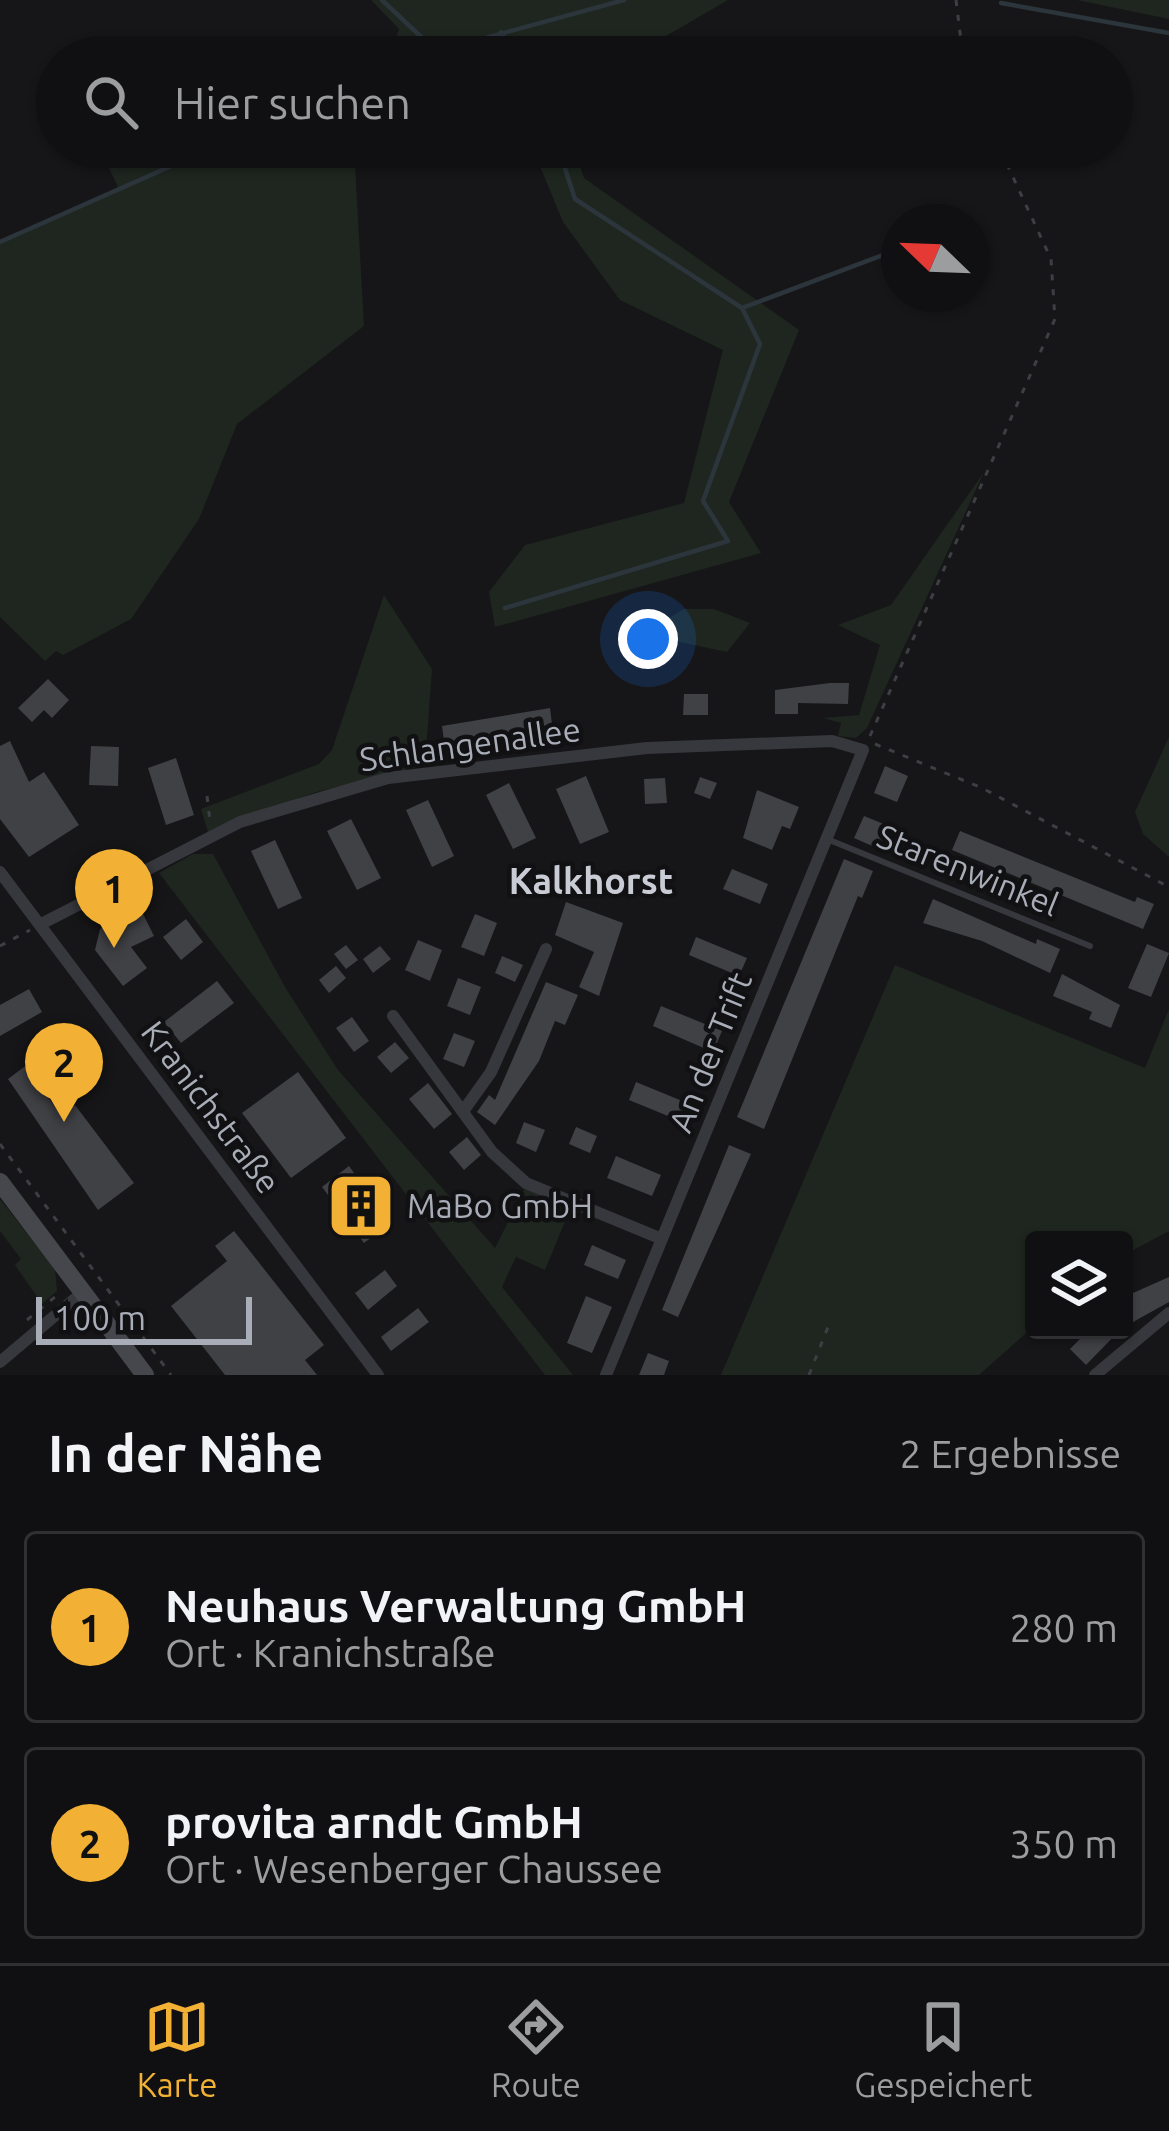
<!DOCTYPE html>
<html lang="de">
<head>
<meta charset="utf-8">
<style>
  :root { --surface:#101012; --page:#1e1e20; --text:#f1f3f6; --muted:#9c9d9f; --line:#303032; --accent:#f2b134 }
  body { margin:0; font-family:Ubuntu,sans-serif; background:var(--page); color:var(--text) }
  .controls { position:absolute; right:36px; bottom:36px; display:grid; overflow:hidden; border-radius:12px; box-shadow:0 3px 9px #0004 }
  .controls button { width:108px; height:108px; display:grid; place-items:center; padding:0; border:0; border-bottom:3px solid var(--line); background:var(--surface); color:var(--text); font:60px sans-serif }
  .compass { position:absolute; left:881px; top:204px; width:108px; height:108px; border-radius:50%; background:var(--surface); box-shadow:0 3px 9px #0004; rotate:293deg }
  .scale { position:absolute; left:36px; bottom:30px; width:216px; box-sizing:border-box; padding-left:12px; border:6px solid #a8adb8; border-top:0; font-size:33px; line-height:42px; white-space:nowrap; color:#a8adb8; -webkit-text-stroke:9px #111113; paint-order:stroke }
  .you { position:absolute; left:648px; top:639px; width:42px; height:42px; margin:-30px; border:9px solid #fff; border-radius:50%; background:#1a73e8; box-shadow:0 0 0 18px #1a73e833 }
  .badge { display:grid; place-items:center; width:78px; height:78px; border-radius:50%; background:var(--accent); color:#111; font-size:39px; font-weight:700 }
  .pin { position:absolute; translate:-50% -99px; filter:drop-shadow(0 3px 6px #0008) }
  .pin::after { content:''; position:absolute; top:63px; width:42px; height:36px; background:inherit; clip-path:polygon(0 0,100% 0,50% 100%) }
  .list { margin:0; padding:0; list-style:none }
  h2 { display:flex; justify-content:space-between; align-items:center; height:156px; margin:0; padding:0 48px; font-size:51px }
  h2 small { font-size:39px; font-weight:400; color:var(--muted) }
  .list li { display:grid; grid-template-columns:78px 1fr auto; gap:36px; align-items:center; box-sizing:border-box; height:192px; margin:0 24px 24px; padding:0 24px; border:3px solid var(--line); border-radius:12px }
  .list b { display:block; font-size:45px; white-space:nowrap }
  .list p { margin:0; font-size:39px; white-space:nowrap; color:var(--muted) }
  .list em { font-size:39px; font-style:normal; color:var(--muted) }
  .icon { flex:none; width:66px; height:66px; fill:none; stroke:currentColor; stroke-width:2; stroke-linecap:round; stroke-linejoin:round }
  .map { position:relative; flex:none; width:1169px; height:1375px; overflow:hidden }
  .search { position:absolute; background:var(--surface); box-shadow:0 3px 9px #0004; left:36px; right:36px; top:36px; height:132px; display:flex; align-items:center; gap:30px; box-sizing:border-box; padding:0 42px; border-radius:66px; color:var(--muted); font-size:45px }
  .sheet { height:588px; background:var(--surface) }
  nav { display:flex; justify-content:space-around; align-items:center; box-sizing:border-box; height:168px; border-top:3px solid var(--line); background:var(--surface); font-size:33px; color:var(--muted) }
  nav a { display:grid; justify-items:center; gap:6px }
  nav .on { color:var(--accent) }
  .map>svg:first-child { display:block }
</style>
</head>
<body>
<div class="map">
<svg width="1169" height="1375" viewBox="0 0 1169 1375">
  <rect width="100%" height="100%" fill="#161618"/>
  <path fill="#1e261f" d="M371 0H728L630 57H380L391 52 399 29Z
    M1077 0H1169V19Z
    M99 147H354L364 326 237 424 199 519 131 619 63 655 56 651 45 661 0 617V242L119 189Z
    M532 147H574L584 178 799 330 729 502 761 553 495 627 489 592 525 545 684 503 723 350 620 300 563 222Z
    M984 472 867 728 856 738 838 736 841 723 823 718 859 715 880 645 838 625 891 605Z
    M384 595 432 669 425 765 313 793 208 832 201 809 319 764 332 750Z
    M684 609H714L750 623 727 652 642 634Z
    M1169 737V857L1143 834 1135 812Z
    M193 854H213L285 987 338 1070 495 1248 525 1188 571 1207 545 1270 516 1257 502 1287 573 1375H545L159 873Z
    M895 965 1145 1068 1169 1009V1231L1124 1255V1240H1034V1326L979 1375H721Z
    M0 1199 55 1269 57 1291 42 1304 15 1265 21 1259 0 1231Z"/>
  <g fill="none" stroke-linecap="round" stroke-linejoin="round">
    <path stroke="#2c353c" stroke-width="4.5" d="M382 0 434 49
      M1001 3 1169 33
      M501 32 516 57
      M416 57 624 0
      M558 147 575 199 742 308 899 249
      M0 242 214 147
      M505 608 728 541 703 501 760 344 742 308"/>
  </g>
  <path fill="#404145" d="M48 679 69 700 52 718 44 710 32 722 18 708Z
    M830 683H849L848 704 798 703V714H775V690Z
    M684 694H708V715H683Z
    M550 708 552 724 445 748 442 726Z
    M10 741 29 782 44 772 79 825 29 857 0 819V746Z
    M91 746 119 747 118 786 89 785Z
    M176 758 194 815 166 825 148 768Z
    M885 766 908 776 897 802 874 793Z
    M586 776 609 832 580 844 556 789Z
    M700 777 717 783 710 799 694 793Z
    M665 778 667 803 645 804 644 779Z
    M509 783 536 838 513 849 486 795Z
    M757 790 799 807 790 829 782 826 772 850 743 838Z
    M428 800 454 856 432 867 406 810Z
    M864 816 896 829 886 852 854 838Z
    M351 819 381 878 357 890 327 831Z
    M960 831 1135 902 1137 897 1154 904 1143 929 952 850Z
    M275 840 302 898 278 909 251 851Z
    M844 859 873 871 862 898 858 896 764 1129 737 1117Z
    M732 869 768 884 760 904 723 889Z
    M933 899 1036 944 1037 939 1060 949 1050 973 982 941 923 923Z
    M566 902 623 923 599 996 579 987 594 952 555 935Z
    M141 910 154 936 131 947 147 968 123 986 95 950 100 929Z
    M475 914 497 923 484 956 461 947Z
    M186 919 203 942 181 960 163 937Z
    M696 937 747 958 739 976 689 955Z
    M418 940 442 950 430 981 405 970Z
    M1147 944 1169 953 1151 997 1128 988Z
    M346 945 358 960 346 969 334 954Z
    M380 946 391 959 373 973 363 959Z
    M502 956 523 965 515 982 495 973Z
    M336 966 346 978 329 993 319 980Z
    M1062 974 1120 1005 1111 1028 1089 1019 1092 1012 1053 996Z
    M458 978 481 987 470 1015 447 1006Z
    M217 981 234 1003 181 1043 164 1022Z
    M546 982 578 995 565 1025 555 1021 539 1061 495 1125 477 1112 489 1095 495 1100Z
    M29 989 42 1012 0 1036V1005Z
    M661 1006 722 1031 713 1052 653 1026Z
    M352 1017 369 1041 354 1052 336 1028Z
    M454 1033 475 1041 464 1067 443 1059Z
    M395 1042 409 1058 391 1073 377 1057Z
    M56 1043 73 1066 42 1089 61 1115 75 1105 134 1183 98 1210 8 1079Z
    M298 1072 346 1138 291 1178 242 1113Z
    M636 1082 692 1105 685 1123 629 1100Z
    M428 1083 452 1114 434 1129 409 1099Z
    M524 1122 545 1130 536 1152 516 1143Z
    M576 1127 597 1136 590 1153 569 1144Z
    M467 1137 481 1155 464 1170 449 1152Z
    M729 1145 751 1154 678 1317 662 1310Z
    M616 1156 661 1175 652 1196 607 1178Z
    M349 1166 359 1180 366 1175 388 1204 381 1209 392 1222 364 1243 322 1187Z
    M234 1231 324 1345 305 1360 317 1375H225L171 1306 227 1261 215 1246Z
    M592 1245 626 1260 618 1279 584 1265Z
    M385 1270 397 1286 368 1310 355 1293Z
    M1169 1277V1302L1124 1327V1297Z
    M586 1296 612 1307 592 1353 567 1343Z
    M418 1308 429 1322 391 1351 381 1337Z
    M1089 1330H1120L1086 1365 1070 1349Z
    M648 1353 669 1361 664 1375H639Z"/>
  <g fill="none" stroke-linecap="round" stroke-linejoin="round">
    <path stroke="#3d3f44" stroke-width="3" stroke-dasharray="6 9" stroke-linecap="butt" d="M956 0 963 57
      M870 736 1055 319 1051 259 999 147
      M875 744 982 788 1169 887
      M207 796 210 821
      M0 946 30 930
      M0 1144 171 1375
      M27 1320 61 1292
      M809 1375 830 1322"/>
    <path stroke="#37383d" stroke-width="6" d="M827 839 1090 946"/>
    <path stroke="#37383d" stroke-width="12" d="M0 872 378 1375
      M41 924 240 822 388 778 647 748 832 741 863 750 606 1375
      M393 1016 492 1152 526 1183 662 1239
      M464 1110 491 1072 546 949
      M0 1362 83 1292
      M1095 1375 1169 1313"/>
    <path stroke="#45474d" stroke-width="18" d="M0 1182 145 1375"/>
  </g>
  <defs>
    <symbol id="building-square" viewBox="-11 -11 22 22"><rect x="-9" y="-9" width="18" height="18" rx="4" fill="#f2b134" stroke="#111113"/><path d="M-4-6H4V6H1V3H-1V6H-4ZM-2.5-4.3h1.7v1.8h-1.7ZM.8-4.3h1.7v1.8H.8ZM-2.5-1h1.7V.8h-1.7ZM.8-1h1.7V.8H.8Z" fill="#111"/></symbol>
  </defs>
  <g fill-rule="evenodd">
    <use href="#building-square" x="323" y="1168" width="76" height="76"/>
  </g>
  <g text-anchor="middle" stroke-width="9" stroke-linejoin="round" paint-order="stroke">
    <g font-size="33" fill="#a8adb8" stroke="#111113">
      <text transform="translate(470 744) rotate(-8)" y="12">Schlangenallee</text>
      <text transform="translate(968 870) rotate(22)" y="12">Starenwinkel</text>
      <text transform="translate(710 1052) rotate(-68)" y="12">An der Trift</text>
      <text transform="translate(211 1107) rotate(53)" y="12">Kranichstraße</text>
    </g>
    <g font-size="33" fill="#a8adb8" stroke="#111113" text-anchor="start">
      <text x="407" y="1218">MaBo GmbH</text>
    </g>
    <g font-size="36" font-weight="bold" fill="#c9ccd4" stroke="#111113">
      <text x="591" y="894">Kalkhorst</text>
    </g>
  </g>
</svg>
<div class="controls">
<button><svg class="icon" aria-label="layers" viewBox="0 0 24 24"><path d="M12 4l9 5-9 5-9-5zM3 14l9 5 9-5"/></svg></button>
</div>
<svg class="compass" viewBox="-18 -18 36 36"><path d="M0-13l5 13h-10z" fill="#e53935"/><path d="M0 13l5-13h-10z" fill="#9c9d9f"/></svg>
<div class="scale">100 m</div>
<div class="you"></div>
<div class="pin badge" style="left:114px;top:948px">1</div>
<div class="pin badge" style="left:64px;top:1122px">2</div>
<div class="search"><svg class="icon" aria-label="search" viewBox="0 0 24 24"><circle cx="10" cy="10" r="6"/><path d="M15 15l6 6"/></svg>Hier suchen</div>
</div>
<section class="sheet">
<h2>In der Nähe<small>2 Ergebnisse</small></h2>
<ul class="list">
<li><span class="badge">1</span><div><b>Neuhaus Verwaltung GmbH</b><p>Ort · Kranichstraße</p></div><em>280 m</em></li>
<li><span class="badge">2</span><div><b>provita arndt GmbH</b><p>Ort · Wesenberger Chaussee</p></div><em>350 m</em></li>
</ul>
</section>
<nav>
<a class="on"><svg class="icon" aria-label="map" viewBox="0 0 24 24"><path d="M3 6l6-2 6 2 6-2v14l-6 2-6-2-6 2zM9 4v14M15 6v14"/></svg>Karte</a>
<a><svg class="icon" aria-label="directions" viewBox="0 0 24 24"><path d="M12 3l9 9-9 9-9-9zM9 14v-3h6M13 9l2 2-2 2"/></svg>Route</a>
<a><svg class="icon" aria-label="saved" viewBox="0 0 24 24"><path d="M7 4h10v16l-5-4-5 4z"/></svg>Gespeichert</a>
</nav>
</body>
</html>
